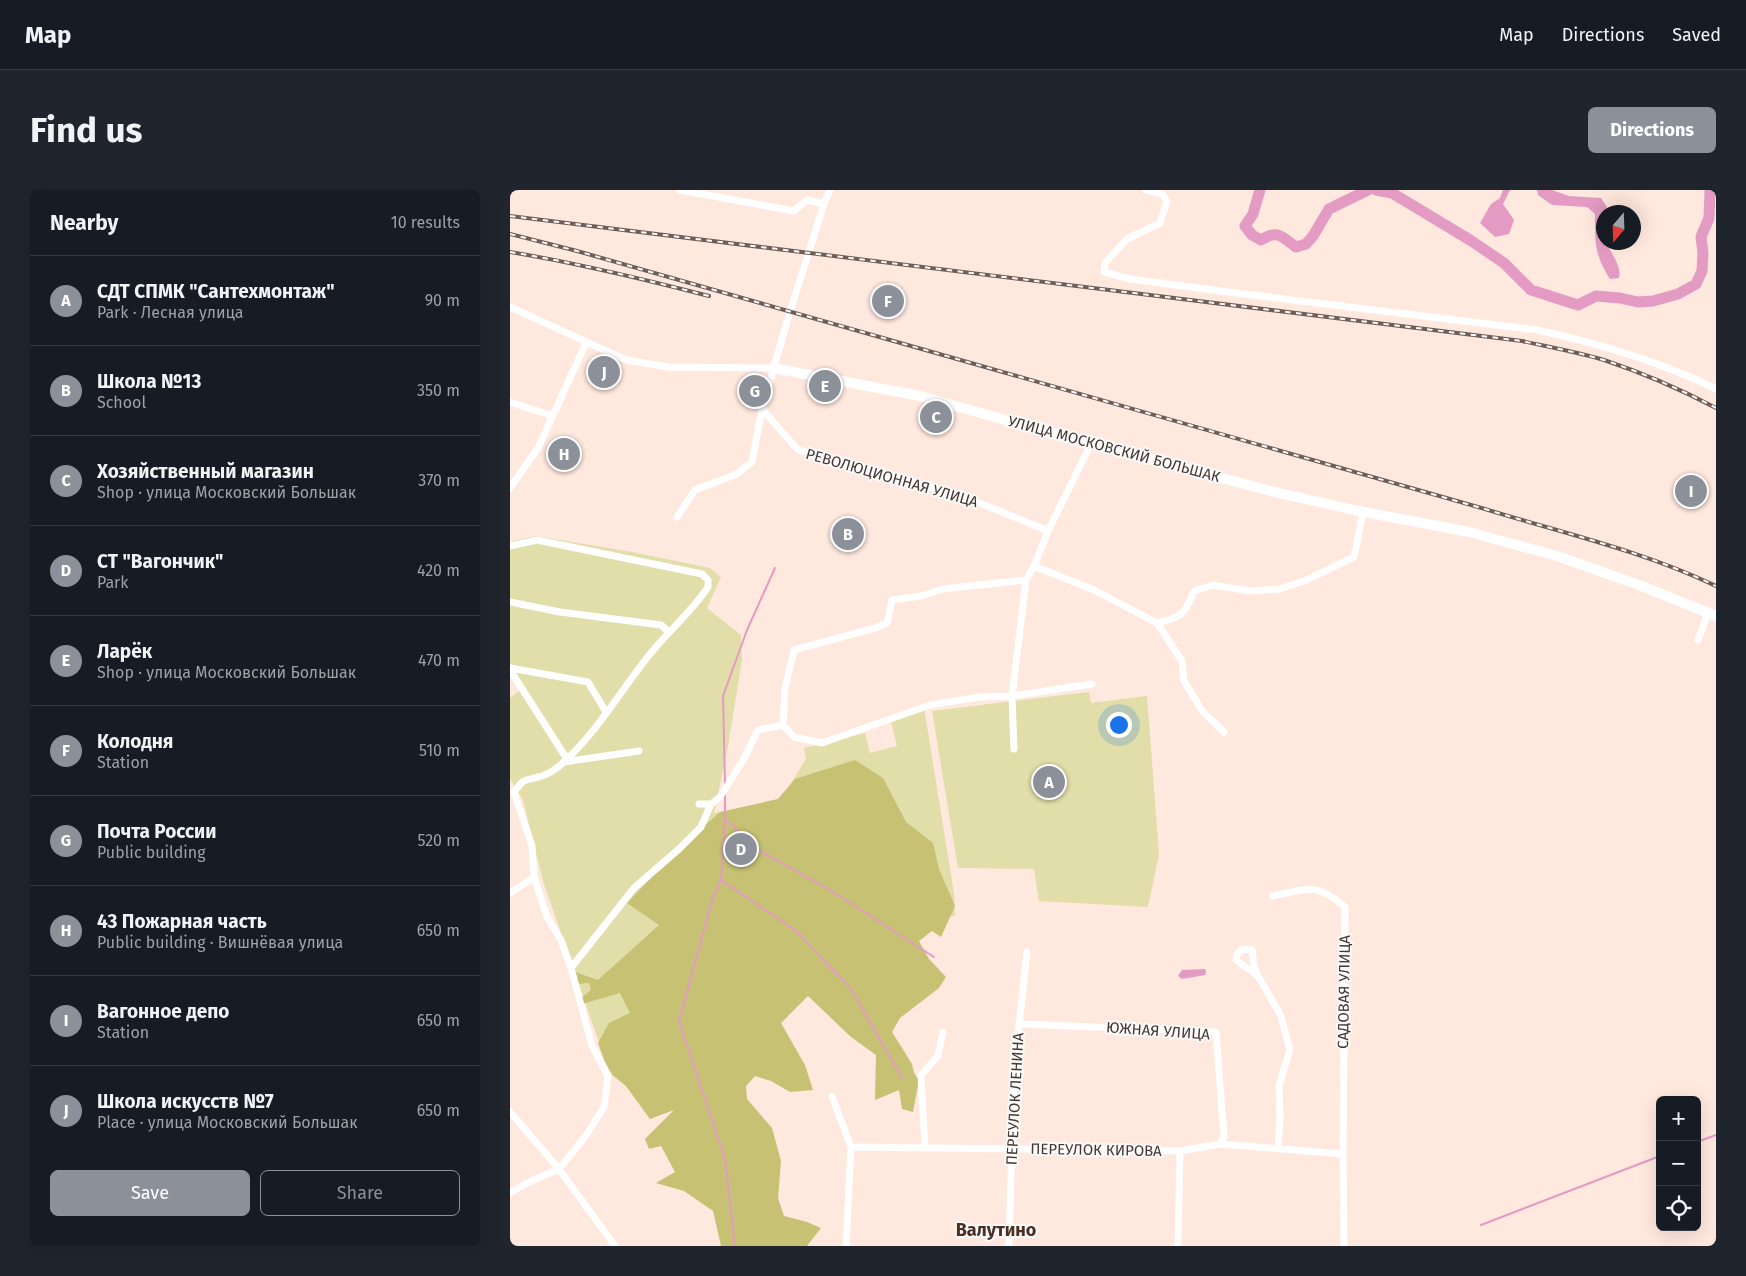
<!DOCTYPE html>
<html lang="en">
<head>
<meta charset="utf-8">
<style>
  :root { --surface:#171b24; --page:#20242c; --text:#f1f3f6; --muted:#9ea1a6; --line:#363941; --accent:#8c9099 }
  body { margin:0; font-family:"Fira Sans",sans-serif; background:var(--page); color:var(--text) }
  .controls { position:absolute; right:15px; bottom:15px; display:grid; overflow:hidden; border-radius:8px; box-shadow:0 5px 20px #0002 }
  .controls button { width:45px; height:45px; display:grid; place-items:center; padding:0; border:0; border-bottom:1px solid var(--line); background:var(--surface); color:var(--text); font:25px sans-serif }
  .compass { position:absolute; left:1086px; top:15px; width:45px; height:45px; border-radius:50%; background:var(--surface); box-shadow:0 5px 20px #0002; rotate:199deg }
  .you { position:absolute; left:608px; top:534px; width:18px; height:18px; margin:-12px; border:4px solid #fff; border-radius:50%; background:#1a73e8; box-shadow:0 0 0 8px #1a73e833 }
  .badge { display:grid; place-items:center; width:32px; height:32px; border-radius:50%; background:var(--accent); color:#fff; font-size:16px; font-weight:700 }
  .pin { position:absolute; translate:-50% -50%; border:2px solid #fff; box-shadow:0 1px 5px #0006 }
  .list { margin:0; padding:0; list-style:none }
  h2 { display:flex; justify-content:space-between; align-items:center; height:65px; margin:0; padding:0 20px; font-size:21px }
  h2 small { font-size:16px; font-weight:400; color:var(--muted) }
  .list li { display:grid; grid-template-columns:32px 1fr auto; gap:15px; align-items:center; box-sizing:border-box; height:90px; padding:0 20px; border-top:1px solid var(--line) }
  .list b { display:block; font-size:19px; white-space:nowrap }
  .list p { margin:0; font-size:16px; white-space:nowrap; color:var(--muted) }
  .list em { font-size:16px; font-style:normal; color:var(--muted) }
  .actions { display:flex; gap:10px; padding:15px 20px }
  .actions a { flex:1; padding:11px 0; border:1px solid var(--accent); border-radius:8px; text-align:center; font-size:18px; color:var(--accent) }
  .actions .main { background:var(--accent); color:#fff }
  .icon { flex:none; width:28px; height:28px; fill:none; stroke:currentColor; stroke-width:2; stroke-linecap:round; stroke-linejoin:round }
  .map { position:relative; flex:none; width:1206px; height:1056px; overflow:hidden; border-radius:8px }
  header { display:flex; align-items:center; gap:30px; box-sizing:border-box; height:70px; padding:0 25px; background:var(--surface); border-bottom:1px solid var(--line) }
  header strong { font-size:24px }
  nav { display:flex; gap:28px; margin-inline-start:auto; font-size:18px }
  .intro { display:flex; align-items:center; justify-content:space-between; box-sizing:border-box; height:120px; padding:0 30px }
  h1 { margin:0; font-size:35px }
  .button { padding:12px 22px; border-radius:8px; background:var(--accent); color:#fff; font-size:18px; font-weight:700 }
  main { display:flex; gap:30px; padding:0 30px }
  aside { flex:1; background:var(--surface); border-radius:8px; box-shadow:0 5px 20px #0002 }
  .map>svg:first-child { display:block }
</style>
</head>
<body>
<header>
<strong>Map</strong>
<nav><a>Map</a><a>Directions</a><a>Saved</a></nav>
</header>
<div class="intro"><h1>Find us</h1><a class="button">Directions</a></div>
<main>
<aside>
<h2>Nearby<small>10 results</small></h2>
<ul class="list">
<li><span class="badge">A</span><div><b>СДТ СПМК &quot;Сантехмонтаж&quot;</b><p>Park · Лесная улица</p></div><em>90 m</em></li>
<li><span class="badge">B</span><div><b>Школа №13</b><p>School</p></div><em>350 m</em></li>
<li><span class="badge">C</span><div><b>Хозяйственный магазин</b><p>Shop · улица Московский Большак</p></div><em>370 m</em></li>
<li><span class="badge">D</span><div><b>СТ &quot;Вагончик&quot;</b><p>Park</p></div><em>420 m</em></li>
<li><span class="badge">E</span><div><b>Ларёк</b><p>Shop · улица Московский Большак</p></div><em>470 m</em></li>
<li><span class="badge">F</span><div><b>Колодня</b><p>Station</p></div><em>510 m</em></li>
<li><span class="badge">G</span><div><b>Почта России</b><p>Public building</p></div><em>520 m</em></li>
<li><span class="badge">H</span><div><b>43 Пожарная часть</b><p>Public building · Вишнёвая улица</p></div><em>650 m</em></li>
<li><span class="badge">I</span><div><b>Вагонное депо</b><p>Station</p></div><em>650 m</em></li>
<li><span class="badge">J</span><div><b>Школа искусств №7</b><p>Place · улица Московский Большак</p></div><em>650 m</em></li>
</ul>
<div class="actions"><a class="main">Save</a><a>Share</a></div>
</aside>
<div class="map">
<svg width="1206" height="1056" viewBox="0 0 1206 1056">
  <rect width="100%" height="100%" fill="#ffe8de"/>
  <path fill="#e1dea9" d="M26 346 122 362 200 378 211 387 197 418 231 445 232 469 218 557 204 623 269 612 296 569 294 558 355 543 360 563 387 556 381 531 414 518 444 703 445 726 391 731 144 917 100 884 33 691 13 610 0 589V508L14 497 0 473V360L2 351Z
    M579 502 581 513 637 506 649 664 638 717 529 711 524 679 448 678 422 521Z"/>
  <path fill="#c6c173" d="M345 570 373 588 396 632 423 653 429 679 445 716 431 747 422 741 409 751 419 769 436 787 429 798 390 828 382 842 402 874 404 883 409 890 403 922 392 919 389 900 365 910 366 865 341 847 298 806 271 833 295 875 303 900 280 902 261 891 245 886 236 896 237 909 262 938 271 971 268 1008 274 1026 297 1032 311 1038 297 1056H211L203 1021 174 1001 146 993 165 982 151 956 139 959 135 949 164 920 140 929 116 896 103 885 95 872 88 853 99 833 120 823 110 803 72 814 71 808 81 800 79 793 67 794 62 781 88 790 149 735 117 713 169 659 210 622 268 609 285 589Z"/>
  <path fill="#e39bc3" d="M993 0H1000L993 14 1004 30 999 44 985 47 970 33 981 14 990 8Z
    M1027 0H1042L1059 6 1091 8 1097 17 1096 22H1094V52L1097 53C1101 64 1112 76 1109 88L1100 89C1084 64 1085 52 1085 24L1077 17 1042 15 1028 5Z
    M695 779 696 782 695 785 672 789 668 786 672 780Z"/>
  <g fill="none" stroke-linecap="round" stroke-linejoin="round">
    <path stroke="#e39bc3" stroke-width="2" d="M215 594 213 506 237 440 265 378
      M215 603V629L211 690 203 707 169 831 215 969 225 1056
      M216 630 252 662 317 698 424 767
      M211 690 285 740 341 799 392 888
      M1187 952 1206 945
      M971 1035 1150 966"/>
    <path stroke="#e39bc3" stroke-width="11" d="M750 0 743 24 735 36 742 45 751 50C768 39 772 47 786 57L796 54 803 46 819 19 858 0
      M866 0 882 3 960 50 994 73 1021 100 1068 115 1086 106 1110 108 1128 112 1143 111 1168 104 1186 94 1192 81 1193 63 1191 47 1199 28 1200 0"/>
    <path stroke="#fff" stroke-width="7" d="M170 0 284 21 297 10 314 14 320 0
      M636 0 652 4 657 11 650 33 617 49 595 73 594 82 620 89 710 101 1027 140C1087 153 1151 172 1206 199
      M314 14 278 128 252 219 288 260 391 288 470 313 538 341
      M0 117 116 170 158 177 263 178
      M0 212 43 226
      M581 254 538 341 524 376 584 400 647 433 672 471 674 491 693 522 714 542
      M0 298 28 258 76 153
      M167 327 185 300 227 284 242 272 252 219
      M0 356 27 350 192 384 198 390V397C180 424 155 444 136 469 109 504 87 541 55 571 47 579 39 584 29 587 25 588 18 589 14 591 10 593 7 599 4 602L22 656 24 687 37 727 51 750 61 778 82 856 98 886 94 917 75 947 49 979 17 993 0 1003
      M524 376 516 390 433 399 411 406 382 410 377 433 365 438 284 460 275 498 273 535 284 547 312 553 420 515 469 507 502 506 582 494
      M0 412 50 422 151 435 159 442
      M647 433C672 427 674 425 684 401L703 395 740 401 769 399 794 391 844 367 853 322
      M1188 450 1198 423
      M0 478 78 492 96 522
      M0 480 57 569
      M504 559 502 506 516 390
      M54 572 129 561
      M189 614H201
      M0 703 24 687
      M763 706C797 699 807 692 835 717L833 964 834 1056
      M61 778 124 698 169 659 191 637 201 614 210 607 232 572 248 540 273 535
      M748 786 726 770 727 764 732 759 742 760 744 776 748 786 771 826 780 860 769 895 770 929 768 958
      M510 834 706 842 714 947 710 954
      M322 906 341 957 336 1056
      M0 922 49 979 105 1056
      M341 957 670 961 710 954 833 964
      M415 958 411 885 428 866 433 842
      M499 1056 504 883 517 762
      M668 1056 670 961"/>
    <path stroke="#fff" stroke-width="10" d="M263 178 410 206 581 254 761 301 844 320 959 342 1047 366 1129 395 1206 426"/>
    <defs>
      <path id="rail" d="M0 26 1012 151C1039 157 1067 162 1094 170 1133 183 1170 199 1206 218
        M0 44 67 61 975 319C1053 343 1133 361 1206 396
        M0 62C67 73 133 89 199 106"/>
    </defs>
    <use href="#rail" stroke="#6f5e57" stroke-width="4"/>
    <use href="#rail" stroke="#fafbfa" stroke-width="2" stroke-dasharray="5.5" stroke-linecap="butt"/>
  </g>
  <g text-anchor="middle" stroke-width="4" stroke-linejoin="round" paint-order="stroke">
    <g font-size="15" fill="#453630" stroke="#fafbfa">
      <text transform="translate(604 259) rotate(15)" y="5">УЛИЦА МОСКОВСКИЙ БОЛЬШАК</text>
      <text transform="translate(382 288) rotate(16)" y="5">РЕВОЛЮЦИОННАЯ УЛИЦА</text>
      <text transform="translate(834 802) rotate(-89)" y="5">САДОВАЯ УЛИЦА</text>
      <text transform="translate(648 841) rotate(4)" y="5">ЮЖНАЯ УЛИЦА</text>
      <text transform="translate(505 909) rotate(-87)" y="5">ПЕРЕУЛОК ЛЕНИНА</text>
      <text transform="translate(586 960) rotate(1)" y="5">ПЕРЕУЛОК КИРОВА</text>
    </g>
    <g font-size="18" font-weight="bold" fill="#4b2f22" stroke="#fafbfa">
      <text x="486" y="1046">Валутино</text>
    </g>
  </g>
</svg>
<div class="controls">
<button>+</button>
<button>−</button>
<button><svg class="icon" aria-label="locate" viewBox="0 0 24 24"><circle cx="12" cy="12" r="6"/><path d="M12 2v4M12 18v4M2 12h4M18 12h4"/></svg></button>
</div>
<svg class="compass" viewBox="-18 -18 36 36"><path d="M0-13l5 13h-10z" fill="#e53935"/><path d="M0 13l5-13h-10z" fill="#9ea1a6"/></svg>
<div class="you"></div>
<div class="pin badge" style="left:539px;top:592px">A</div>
<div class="pin badge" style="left:338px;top:344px">B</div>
<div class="pin badge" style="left:426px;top:227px">C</div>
<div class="pin badge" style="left:231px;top:659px">D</div>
<div class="pin badge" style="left:315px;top:196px">E</div>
<div class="pin badge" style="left:378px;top:111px">F</div>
<div class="pin badge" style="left:245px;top:201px">G</div>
<div class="pin badge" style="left:54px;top:264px">H</div>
<div class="pin badge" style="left:1181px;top:301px">I</div>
<div class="pin badge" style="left:94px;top:182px">J</div>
</div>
</main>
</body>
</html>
